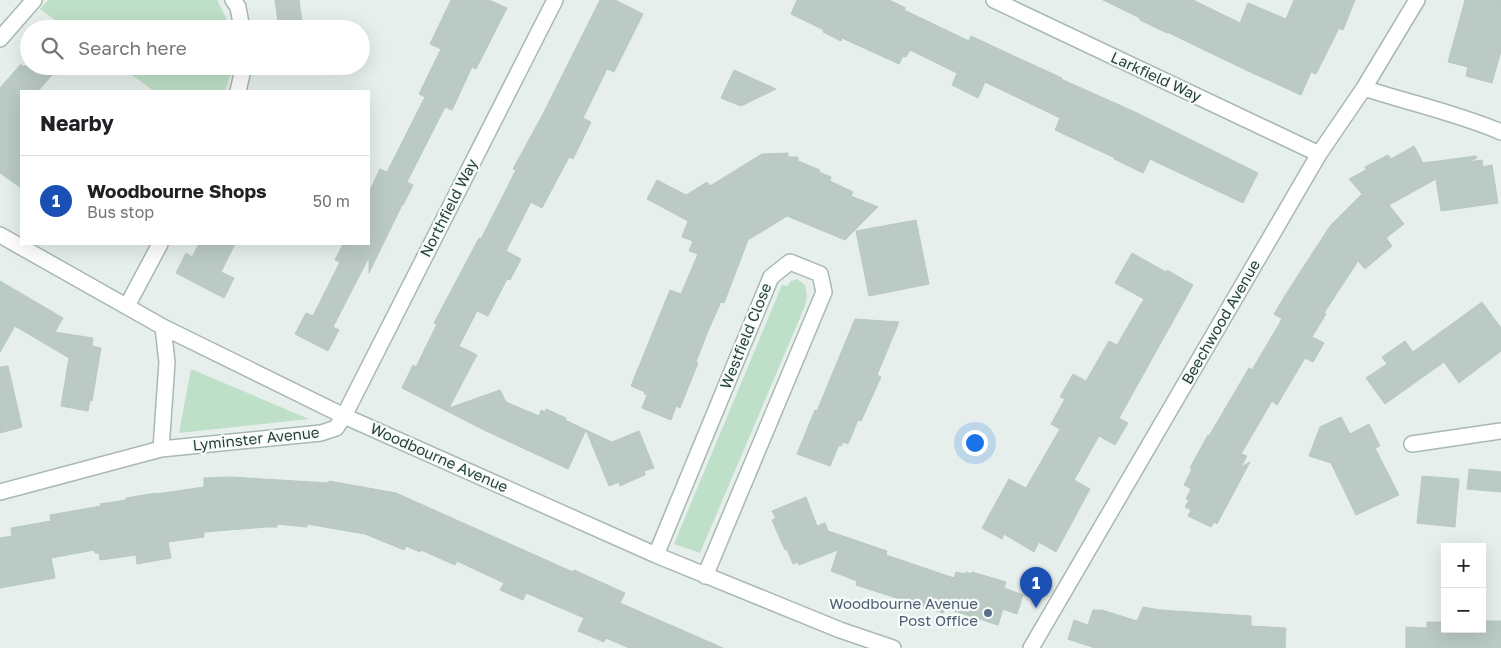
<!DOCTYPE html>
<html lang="en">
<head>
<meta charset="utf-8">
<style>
  :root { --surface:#fff; --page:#f6f6f6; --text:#202124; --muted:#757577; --line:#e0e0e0; --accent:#db2777 }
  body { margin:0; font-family:"Golos Text",sans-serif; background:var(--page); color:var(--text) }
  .controls { position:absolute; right:15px; bottom:15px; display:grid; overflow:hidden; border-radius:0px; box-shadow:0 5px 20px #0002 }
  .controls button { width:45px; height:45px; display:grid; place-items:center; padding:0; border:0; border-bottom:1px solid var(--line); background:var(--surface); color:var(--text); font:25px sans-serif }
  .you { position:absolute; left:974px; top:442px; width:18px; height:18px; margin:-12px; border:4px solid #fff; border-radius:50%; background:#1a73e8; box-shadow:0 0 0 8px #1a73e833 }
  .badge { display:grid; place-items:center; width:32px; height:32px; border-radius:50%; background:var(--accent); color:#fff; font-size:16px; font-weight:700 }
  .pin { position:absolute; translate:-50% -41px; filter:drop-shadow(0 1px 2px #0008) }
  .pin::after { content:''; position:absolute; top:26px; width:18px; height:15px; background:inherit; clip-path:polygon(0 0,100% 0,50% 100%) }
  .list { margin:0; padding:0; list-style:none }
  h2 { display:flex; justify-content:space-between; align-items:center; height:65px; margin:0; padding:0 20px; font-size:21px }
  h2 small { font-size:16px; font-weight:400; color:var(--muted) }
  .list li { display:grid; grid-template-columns:32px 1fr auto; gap:15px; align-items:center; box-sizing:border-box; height:90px; padding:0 20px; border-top:1px solid var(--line) }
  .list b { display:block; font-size:19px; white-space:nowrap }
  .list p { margin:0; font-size:16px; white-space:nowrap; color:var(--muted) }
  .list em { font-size:16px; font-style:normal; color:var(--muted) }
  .icon { flex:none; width:28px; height:28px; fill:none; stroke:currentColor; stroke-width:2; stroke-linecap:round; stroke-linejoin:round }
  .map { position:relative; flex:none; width:1501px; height:648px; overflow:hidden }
  .search { position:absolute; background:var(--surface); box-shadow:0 5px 20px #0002; left:20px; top:20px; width:350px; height:55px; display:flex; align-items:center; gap:12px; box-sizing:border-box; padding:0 18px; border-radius:28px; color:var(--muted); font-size:19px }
  .panel { position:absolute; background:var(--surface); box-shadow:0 5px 20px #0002; left:20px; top:90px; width:350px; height:155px; border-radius:0px }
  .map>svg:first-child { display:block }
</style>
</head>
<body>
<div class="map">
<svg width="1501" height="648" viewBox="0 0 1501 648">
  <rect width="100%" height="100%" fill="#e6efeb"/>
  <path fill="#bfe0c8" d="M48 0H217L228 22 229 29H67L40 9Z
    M119 66H231V73L225 91H154Z
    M797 279 805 285 807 296 805 306 700 553 674 544 782 285 787 286 791 281Z
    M191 369 309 419 179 433Z"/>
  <path fill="#bbcac4" stroke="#b8c9c2" d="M275 0H299L303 29H279Z
    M451 0H489L507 8 476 69 472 67 452 110 445 107 407 182 413 185 403 205H402L369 273V257L333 327 339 330 328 351 295 334 306 313 313 316 340 262 335 260 343 244H369V192L380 169 387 172 425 97 419 94 441 49 430 44Z
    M600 0H615L643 14 614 72 607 69 583 118 591 122 573 159 569 157 542 208 531 202 506 251 521 259 510 280 507 279 488 316 477 311 459 346 477 355 449 408 500 390 506 402 539 416 541 410 545 412 546 409 566 418 565 420 586 430 568 469 486 431 402 388 413 365 416 367 437 324 434 323 479 238 481 239 516 170 513 169 543 114Z
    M797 0H889L906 8 904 10 969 41 971 36 1016 57 1062 78 1061 79 1135 112 1258 173 1243 203 1150 159 1143 173 1114 159 1115 158 1055 130 1060 118 985 82 978 98 952 85 957 73 910 50 906 57 903 56 899 64 842 38 841 41 823 32 824 30 791 14Z
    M1103 0H1193L1240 23 1248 3 1286 19 1294 0H1355L1343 30 1339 28 1316 74 1311 72 1301 95 1248 71 1167 32V33L1140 20V18Z
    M1465 0H1501V51L1492 83 1466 76 1468 67 1448 62Z
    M21 64V66H60L38 91H21V188L0 173V88Z
    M734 70 776 89 741 106 721 98Z
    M1414 146 1423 163 1476 156 1477 158 1468 162 1482 160 1483 167 1492 165 1498 203 1441 211 1436 179 1389 205 1404 224 1386 238 1392 246 1365 269 1358 261 1324 313 1326 314 1312 337 1324 343 1313 362 1305 358 1277 405 1272 401 1241 454 1247 456 1241 467 1250 462 1217 524 1214 522 1211 527 1188 516 1191 510 1185 507 1189 500 1186 499 1191 489 1184 485 1192 469 1190 468 1208 435 1209 436 1249 368 1252 370 1282 319 1274 314 1286 294 1330 226 1362 194 1349 179 1366 170 1365 167 1388 155 1391 159Z
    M788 153V157H798V161L820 170 819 172 831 177 830 181 853 192 851 196 878 207 845 240 787 216 748 240 724 303 721 302 708 331 696 362 698 363 680 408 676 406 671 420 642 408 647 395 644 394 645 392 631 386 670 290 681 294 698 254 689 251 693 241 682 237 688 221 647 199 657 180 686 195 707 182 710 186 762 154Z
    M916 220 929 284 869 296 856 231Z
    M199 244H235L221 272 234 278 224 298 176 273 186 253 192 257Z
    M1132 253 1166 272 1167 270 1193 285 1119 418 1128 423 1115 445 1099 436 1074 480 1090 489 1056 552 1039 542 1034 552 1004 534 1002 539 982 528 1009 479 1026 488 1060 429 1051 424 1065 399 1060 397 1073 374 1086 381 1109 341 1117 345 1144 299 1115 283Z
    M0 281 63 318 55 332 93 338 92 346 101 348 92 401 90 400 88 411 61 406 69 358 15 326 0 352Z
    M1482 302 1501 328V351L1459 383 1444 362 1385 404 1366 378 1387 364 1382 357 1405 341 1413 352Z
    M855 319 899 322 877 375 881 377 861 421 858 420 848 444 843 442 841 446 839 445 830 466 797 454 815 410 817 411Z
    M8 366 22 427 0 433V367Z
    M1341 417 1350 434 1369 424 1380 446 1375 448 1399 495 1356 515 1331 463 1309 456 1320 427Z
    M586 430 612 442 639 431 654 468 644 471 645 475 633 480 620 486 619 482 609 486Z
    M1469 469 1501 472V492L1467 489Z
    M1422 476 1459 479 1455 527 1417 523Z
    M231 477 328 483 329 481 396 493 573 572 574 570 625 593 620 603 723 648H629L606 638 604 642 578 631 584 618 526 593 523 600 500 590 504 583 457 561 455 565 421 550 420 552 406 546 404 550 365 534 307 524V527L277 524V527H267L204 532V537L168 542 171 558 137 564 136 555 100 560 99 553H95L94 550 51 558 55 578 0 588V538L12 536 11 528 51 521 50 515 101 506 100 504 126 500V498L156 493V494L204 487V478Z
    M806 497 817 526 825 523 828 531 887 551 886 555 954 578 956 572 965 574 966 572 971 574 972 572 1006 582 1004 588 1023 595 1017 614 1003 609 998 625 945 608 943 613 856 585 857 581 831 571 838 550 799 565 798 562 793 564 787 549 785 550 772 520 776 518 772 511Z
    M1143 607 1160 610 1251 616V626L1286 628 1285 648H1095L1068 639 1074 620 1088 625 1093 610H1102L1137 621Z
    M1482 621H1501V648H1406V627L1427 628V622H1445V629H1482Z"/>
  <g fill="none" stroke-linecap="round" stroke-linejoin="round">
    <defs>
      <path id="minor" d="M233 0 238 7 242 29
        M994 0 1319 154
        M0 39 34 0
        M1364 88C1409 103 1457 113 1501 132
        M238 91 244 66
        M0 235 163 327 344 416 656 555 840 630 893 648
        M127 306 160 244
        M1412 444 1501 431
        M161 449 167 362 163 327
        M0 492 161 449 321 433 336 428 344 416 555 0
        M656 555 771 277 790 262 820 274 824 292 705 576
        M1031 648 1319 154 1364 88 1417 0"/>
    </defs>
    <use href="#minor" stroke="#a8b8b2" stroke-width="18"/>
    <use href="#minor" stroke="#fff" stroke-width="15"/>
  </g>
  <circle fill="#5c6f8a" stroke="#f7fbf9" stroke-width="2" cx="988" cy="613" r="5"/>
  <g text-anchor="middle" stroke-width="4.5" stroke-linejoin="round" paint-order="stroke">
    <g font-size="15" fill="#24423a" stroke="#f7fbf9">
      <text transform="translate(1156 77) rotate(25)" y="5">Larkfield Way</text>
      <text transform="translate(449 208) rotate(-63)" y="5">Northfield Way</text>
      <text transform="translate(1221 322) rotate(-60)" y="5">Beechwood Avenue</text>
      <text transform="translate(746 336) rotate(-68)" y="5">Westfield Close</text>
      <text transform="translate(256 439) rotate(-6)" y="5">Lyminster Avenue</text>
      <text transform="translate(439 458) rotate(24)" y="5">Woodbourne Avenue</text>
    </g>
    <g font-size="15" fill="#4e5e75" stroke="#f7fbf9" text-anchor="end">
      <text x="978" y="609">Woodbourne Avenue<tspan x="978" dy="17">Post Office</tspan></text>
    </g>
  </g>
</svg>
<div class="controls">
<button>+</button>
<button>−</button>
</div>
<div class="you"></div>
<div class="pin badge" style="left:1036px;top:608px;background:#1a4fb4">1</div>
<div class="search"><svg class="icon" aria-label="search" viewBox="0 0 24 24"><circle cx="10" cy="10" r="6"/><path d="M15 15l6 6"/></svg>Search here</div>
<section class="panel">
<h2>Nearby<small></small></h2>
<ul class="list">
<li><span class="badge" style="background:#1a4fb4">1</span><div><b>Woodbourne Shops</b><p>Bus stop</p></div><em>50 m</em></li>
</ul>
</section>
</div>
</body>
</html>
